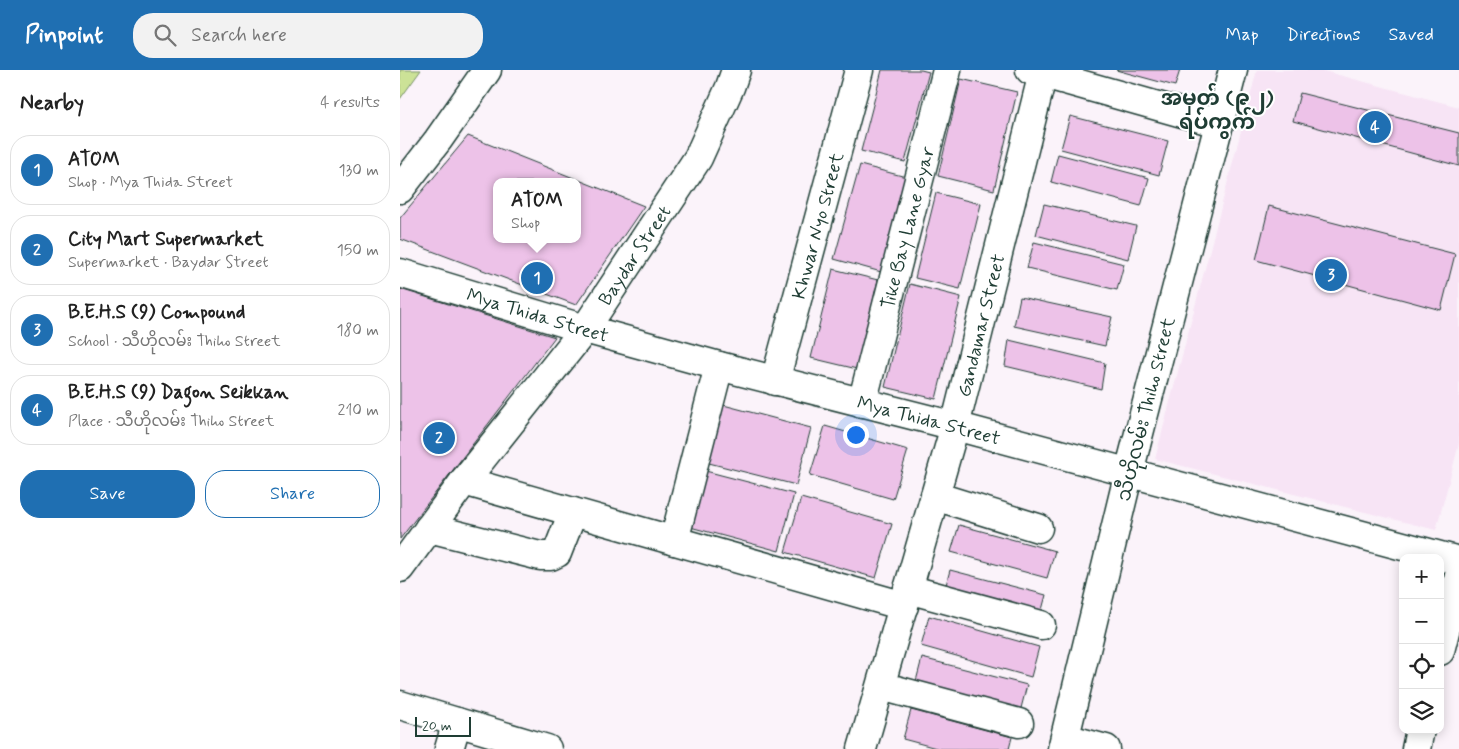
<!DOCTYPE html>
<html lang="en">
<head>
<meta charset="utf-8">
<style>
  :root { --surface:#fff; --page:#f2f2f2; --text:#222; --muted:#767676; --line:#e0e0e0; --accent:#1f6fb2 }
  body { margin:0; font-family:Mynerve,"Noto Sans Myanmar",sans-serif; background:var(--page); color:var(--text) }
  .controls { position:absolute; right:15px; bottom:15px; display:grid; overflow:hidden; border-radius:10px; box-shadow:0 2px 12px #0003 }
  .controls button { width:45px; height:45px; display:grid; place-items:center; padding:0; border:0; border-bottom:1px solid var(--line); background:var(--surface); color:var(--text); font:25px sans-serif }
  .scale { position:absolute; left:15px; bottom:12px; width:56px; box-sizing:border-box; padding-left:5px; border:2px solid #1f3d34; border-top:0; font-size:14px; line-height:18px; white-space:nowrap; color:#1f3d34; -webkit-text-stroke:4px #fff; paint-order:stroke }
  .you { position:absolute; left:455px; top:364px; width:18px; height:18px; margin:-12px; border:4px solid #fff; border-radius:50%; background:#1a73e8; box-shadow:0 0 0 8px #1a73e833 }
  .badge { display:grid; place-items:center; width:32px; height:32px; border-radius:50%; background:var(--accent); color:#fff; font-size:16px; font-weight:700 }
  .pin { position:absolute; translate:-50% -50%; border:2px solid #fff; box-shadow:0 1px 5px #0006 }
  .popup { position:absolute; left:93px; top:108px; width:88px; height:65px; box-sizing:border-box; display:grid; place-content:center; border-radius:10px; background:var(--surface); filter:drop-shadow(0 1px 4px #0005); font-size:16px; white-space:nowrap; color:var(--muted) }
  .popup b { font-size:19px; color:var(--text) }
  .popup::after { content:''; position:absolute; left:50%; top:100%; margin-left:-10px; border:10px solid transparent; border-top-color:var(--surface) }
  .list { margin:0; padding:0; list-style:none }
  h2 { display:flex; justify-content:space-between; align-items:center; height:65px; margin:0; padding:0 20px; font-size:21px }
  h2 small { font-size:16px; font-weight:400; color:var(--muted) }
  .list li { display:grid; grid-template-columns:32px 1fr auto; gap:15px; align-items:center; box-sizing:border-box; height:70px; margin:0 10px 10px; padding:0 10px; border:1px solid var(--line); border-radius:20px }
  .list b { display:block; font-size:19px; white-space:nowrap }
  .list p { margin:0; font-size:16px; white-space:nowrap; color:var(--muted) }
  .list em { font-size:16px; font-style:normal; color:var(--muted) }
  .actions { display:flex; gap:10px; padding:15px 20px }
  .actions a { flex:1; padding:11px 0; border:1px solid var(--accent); border-radius:20px; text-align:center; font-size:18px; color:var(--accent) }
  .actions .main { background:var(--accent); color:#fff }
  .icon { flex:none; width:28px; height:28px; fill:none; stroke:currentColor; stroke-width:2; stroke-linecap:round; stroke-linejoin:round }
  .map { position:relative; flex:none; width:1059px; height:679px; overflow:hidden }
  header { display:flex; align-items:center; gap:30px; box-sizing:border-box; height:70px; padding:0 25px; background:var(--accent); color:#fff }
  header strong { font-size:24px }
  nav { display:flex; gap:28px; margin-inline-start:auto; font-size:18px }
  .search { width:350px; height:45px; background:var(--page); display:flex; align-items:center; gap:12px; box-sizing:border-box; padding:0 18px; border-radius:20px; color:var(--muted); font-size:19px }
  main { display:flex }
  aside { flex:1; background:var(--surface) }
  .map>svg:first-child { display:block }
</style>
</head>
<body>
<header>
<strong>Pinpoint</strong>
<div class="search"><svg class="icon" aria-label="search" viewBox="0 0 24 24"><circle cx="10" cy="10" r="6"/><path d="M15 15l6 6"/></svg>Search here</div>
<nav><a>Map</a><a>Directions</a><a>Saved</a></nav>
</header>
<main>
<aside>
<h2>Nearby<small>4 results</small></h2>
<ul class="list">
<li><span class="badge">1</span><div><b>ATOM</b><p>Shop · Mya Thida Street</p></div><em>130 m</em></li>
<li><span class="badge">2</span><div><b>City Mart Supermarket</b><p>Supermarket · Baydar Street</p></div><em>150 m</em></li>
<li><span class="badge">3</span><div><b>B.E.H.S (9) Compound</b><p>School · သီဟိုလမ်း Thiho Street</p></div><em>180 m</em></li>
<li><span class="badge">4</span><div><b>B.E.H.S (9) Dagon Seikkan</b><p>Place · သီဟိုလမ်း Thiho Street</p></div><em>210 m</em></li>
</ul>
<div class="actions"><a class="main">Save</a><a>Share</a></div>
</aside>
<div class="map">
<svg width="1059" height="679" viewBox="0 0 1059 679">
  <rect width="100%" height="100%" fill="#fbf3fa"/>
  <filter id="ink" filterUnits="userSpaceOnUse"><feTurbulence type="fractalNoise" baseFrequency=".02" numOctaves="2"/><feDisplacementMap in="SourceGraphic" scale="10" xChannelSelector="R" yChannelSelector="G"/><feConvolveMatrix kernelMatrix="1 2 1 2 8 2 1 2 1" color-interpolation-filters="sRGB"/></filter>
  <g filter="url(#ink)">
    <path fill="#f7e4f5" d="M857 0H920L1059 37V374L1036 460 755 389Z"/>
    <path fill="#cce297" stroke="#769066" d="M0 0H21L0 29Z"/>
    <path fill="#edc2e8" stroke="#1f3d34" fill-rule="evenodd" d="M482 0H521L529 2 505 92 461 81Z
      M716 0H780L775 16Z
      M561 9 617 22 594 120 538 106Z
      M900 23 1059 63V96L893 51Z
      M670 46 768 71 759 105 661 79Z
      M68 66 244 136 176 235 0 169V148ZM97 112H177V169H97Z
      M658 84 749 108 741 136 651 112Z
      M460 95 510 108 485 203 434 189Z
      M536 123 581 134 560 219 515 208Z
      M644 134 736 156 728 189 636 165Z
      M869 136 1055 184 1041 240 856 190Z
      M634 172 724 194 717 220 627 198Z
      M433 199 478 210 457 299 411 288Z
      M510 214 561 227 536 329 485 317Z
      M0 219 155 267 0 469Z
      M620 227 712 247 705 276 614 256Z
      M609 270 705 293 701 319 605 296Z
      M312 332 411 358 396 415 297 390Z
      M425 356 508 380 493 429 410 405Z
      M294 398 394 424 379 481 279 454Z
      M401 428 492 454 476 508 385 482Z
      M559 455 655 481 647 508 551 482Z
      M550 500 646 525 639 551 543 526Z
      M529 546 639 577 631 607 521 576Z
      M522 588 627 615 619 646 514 619Z
      M511 640 612 667 609 679H540L503 669Z"/>
    <g fill="none" stroke-linecap="round" stroke-linejoin="round">
      <defs>
        <g id="minor">
          <path d="M630 0 818 53"/>
          <path d="M0 119 38 70 87 0"/>
          <path id="s1" d="M0 203 185 259 319 296 555 356 1059 491"/>
          <path id="s2" d="M375 311 459 0"/>
          <path id="s3" d="M462 333 547 0"/>
          <path d="M64 411 504 536"/>
          <path d="M535 426 638 458"/>
          <path d="M29 458 140 486H151L157 483 173 442"/>
          <path d="M274 471 319 296"/>
          <path id="s4" d="M0 498 64 411 185 259 298 88 330 17 336 0"/>
          <path d="M508 519 641 555"/>
          <path d="M1040 581 1059 506"/>
          <path d="M481 616 619 653"/>
          <path d="M0 635 147 679"/>
          <path d="M665 668 706 679"/>
          <path d="M49 679 57 652"/>
          <path id="s5" d="M462 679 555 356 643 3"/>
          <path d="M662 679 729 402 833 0"/>
          <path d="M1016 679 1020 660"/>
        </g>
      </defs>
      <use href="#minor" stroke="#1f3d34" stroke-width="31"/>
      <use href="#minor" stroke="#fff" stroke-width="28"/>
    </g>
  </g>
  <g text-anchor="middle" stroke-width="4" stroke-linejoin="round" paint-order="stroke">
    <g font-size="19" fill="#1f3d34" stroke="#fff">
      <text dy="7" stroke="none"><textPath href="#s2" startOffset="161">Khwar Nyo Street</textPath></text>
      <text dy="7" stroke="none"><textPath href="#s3" startOffset="181">Tike Bay Lane Gyar</textPath></text>
      <text dy="7" stroke="none"><textPath href="#s4" startOffset="391">Baydar Street</textPath></text>
      <text dy="7" stroke="none"><textPath href="#s1" startOffset="144">Mya Thida Street</textPath></text>
      <text dy="7" stroke="none"><textPath href="#s5" startOffset="440">Gandamar Street</textPath></text>
      <text transform="translate(745 339) rotate(-76)" y="7">သီဟိုလမ်း Thiho Street</text>
      <text dy="7" stroke="none"><textPath href="#s1" startOffset="549">Mya Thida Street</textPath></text>
    </g>
    <g font-size="21" font-weight="bold" fill="#1f3d34" stroke="#fff">
      <text x="817" y="35">အမှတ် (၉၂)<tspan x="817" dy="24">ရပ်ကွက်</tspan></text>
    </g>
  </g>
</svg>
<div class="controls">
<button>+</button>
<button>−</button>
<button><svg class="icon" aria-label="locate" viewBox="0 0 24 24"><circle cx="12" cy="12" r="6"/><path d="M12 2v4M12 18v4M2 12h4M18 12h4"/></svg></button>
<button><svg class="icon" aria-label="layers" viewBox="0 0 24 24"><path d="M12 4l9 5-9 5-9-5zM3 14l9 5 9-5"/></svg></button>
</div>
<div class="scale">20 m</div>
<div class="you"></div>
<div class="pin badge" style="left:137px;top:208px">1</div>
<div class="popup"><b>ATOM</b>Shop</div>
<div class="pin badge" style="left:39px;top:368px">2</div>
<div class="pin badge" style="left:931px;top:205px">3</div>
<div class="pin badge" style="left:975px;top:57px">4</div>
</div>
</main>
</body>
</html>
